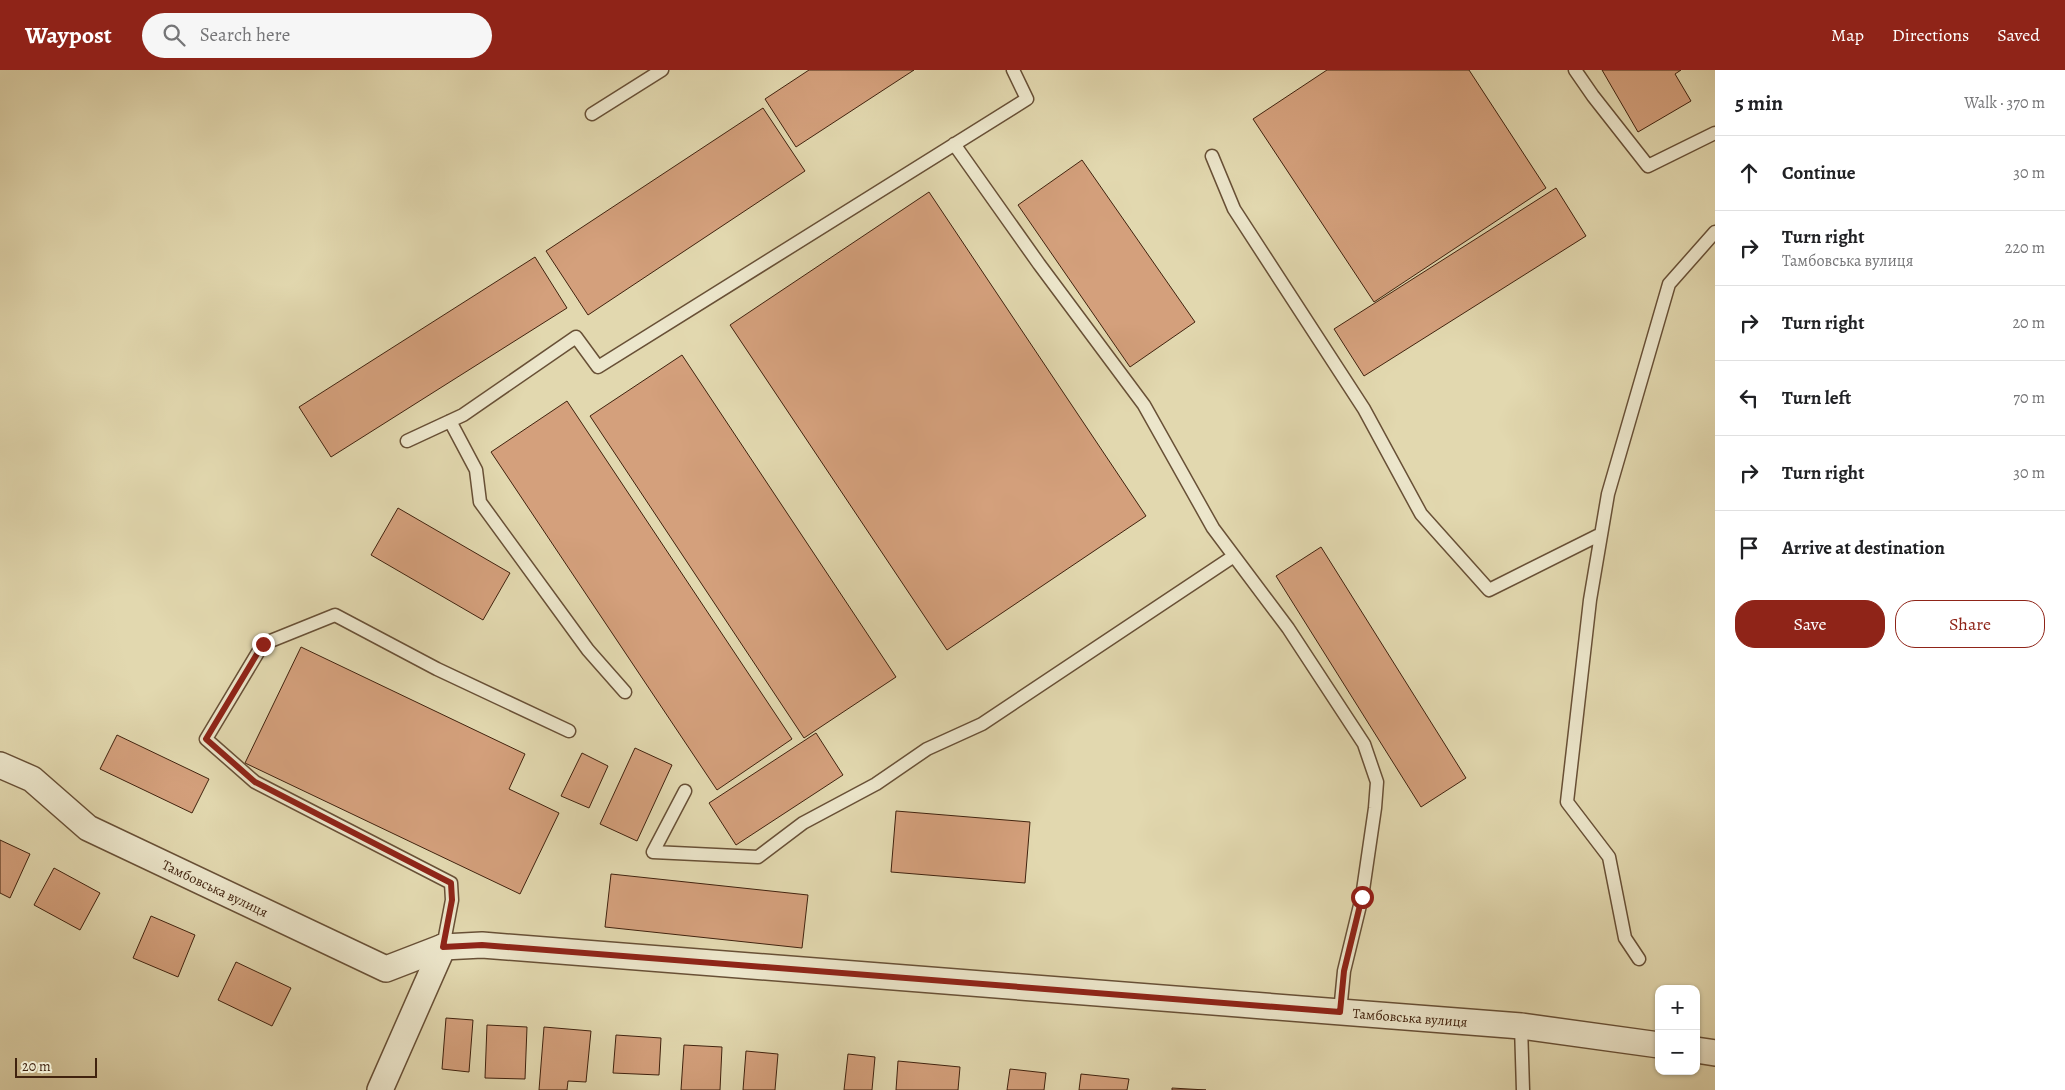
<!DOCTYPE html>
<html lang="en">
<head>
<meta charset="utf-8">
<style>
  :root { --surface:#fff; --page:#f6f6f6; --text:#202124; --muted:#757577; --line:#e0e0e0; --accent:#8f2418 }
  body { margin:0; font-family:Alegreya,serif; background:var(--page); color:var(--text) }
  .controls { position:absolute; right:15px; bottom:15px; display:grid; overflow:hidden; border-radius:10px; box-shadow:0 1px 4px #0004 }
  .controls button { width:45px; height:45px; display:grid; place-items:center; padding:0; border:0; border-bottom:1px solid var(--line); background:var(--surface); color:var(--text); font:25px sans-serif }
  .scale { position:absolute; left:15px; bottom:12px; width:82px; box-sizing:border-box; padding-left:5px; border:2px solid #40220e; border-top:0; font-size:14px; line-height:18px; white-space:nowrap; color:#40220e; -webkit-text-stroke:4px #ece6cb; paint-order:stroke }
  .stop { position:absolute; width:15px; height:15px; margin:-11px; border:4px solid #8f2418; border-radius:50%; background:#fff }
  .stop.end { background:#8f2418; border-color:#fff; box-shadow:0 1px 5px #0008 }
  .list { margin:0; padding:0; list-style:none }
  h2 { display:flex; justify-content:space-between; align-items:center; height:65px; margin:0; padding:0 20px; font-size:21px }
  h2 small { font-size:16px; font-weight:400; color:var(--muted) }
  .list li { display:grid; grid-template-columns:32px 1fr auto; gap:15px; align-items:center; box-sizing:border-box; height:75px; padding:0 20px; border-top:1px solid var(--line) }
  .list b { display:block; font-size:19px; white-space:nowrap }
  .list p { margin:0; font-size:16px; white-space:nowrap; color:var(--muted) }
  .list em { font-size:16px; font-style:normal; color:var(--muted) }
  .actions { display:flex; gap:10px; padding:15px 20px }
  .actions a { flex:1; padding:11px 0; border:1px solid var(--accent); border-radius:20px; text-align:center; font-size:18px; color:var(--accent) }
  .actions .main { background:var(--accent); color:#fff }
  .icon { flex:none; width:28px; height:28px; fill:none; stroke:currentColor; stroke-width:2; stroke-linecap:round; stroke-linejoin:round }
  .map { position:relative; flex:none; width:1715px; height:1020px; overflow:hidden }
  header { display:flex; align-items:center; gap:30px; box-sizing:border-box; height:70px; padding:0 25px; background:var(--accent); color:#fff }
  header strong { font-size:24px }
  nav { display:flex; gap:28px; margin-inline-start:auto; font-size:18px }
  .search { width:350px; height:45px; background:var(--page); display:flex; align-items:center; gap:12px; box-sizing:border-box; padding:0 18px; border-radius:28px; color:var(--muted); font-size:19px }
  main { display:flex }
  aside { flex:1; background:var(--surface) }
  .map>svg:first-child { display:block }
</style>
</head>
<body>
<header>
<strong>Waypost</strong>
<div class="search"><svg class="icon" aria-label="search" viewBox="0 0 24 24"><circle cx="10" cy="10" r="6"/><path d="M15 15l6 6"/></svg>Search here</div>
<nav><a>Map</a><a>Directions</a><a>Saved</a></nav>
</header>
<main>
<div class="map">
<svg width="1715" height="1020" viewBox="0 0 1715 1020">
  <rect width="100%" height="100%" fill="#e2d8af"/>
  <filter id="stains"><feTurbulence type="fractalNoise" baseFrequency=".004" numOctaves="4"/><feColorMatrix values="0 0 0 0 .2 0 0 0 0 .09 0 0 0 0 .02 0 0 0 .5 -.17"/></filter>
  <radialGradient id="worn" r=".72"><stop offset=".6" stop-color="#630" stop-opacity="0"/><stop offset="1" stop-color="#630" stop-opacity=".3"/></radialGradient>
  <path fill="#d4a07c" stroke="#40220e" d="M809 0H914L796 77 765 29Z
    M1327 0H1469L1546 118 1374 232 1253 49Z
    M1602 0H1681L1675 4 1691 31 1638 62Z
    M763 38 805 101 588 245 546 181Z
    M1082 90 1195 252 1130 297 1018 135Z
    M1556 118 1586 166 1364 306 1334 259Z
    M929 122 1146 446 947 580 730 255Z
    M535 187 567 238 331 387 299 337Z
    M682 285 896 607 804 668 590 346Z
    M567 331 792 669 717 720 491 382Z
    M398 438 510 503 483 550 371 485Z
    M1321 477 1466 708 1421 737 1276 506Z
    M301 577 525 684 509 719 559 743 520 824 245 693Z
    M816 663 843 705 736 775 709 733Z
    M117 665 209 709 192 743 100 699Z
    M635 678 672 695 637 771 600 754Z
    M582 683 608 696 589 738 561 726Z
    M896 741 1030 752 1025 813 891 802Z
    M0 770 30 784 10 828 0 823Z
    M54 798 100 823 80 860 34 835Z
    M611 804 808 825 802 878 605 857Z
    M151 846 195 865 178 907 133 888Z
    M236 892 291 918 272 956 218 930Z
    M446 948 473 950 469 1002 442 999Z
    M487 955 527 957 525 1009 485 1008Z
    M544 957 591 961 586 1012 568 1011 567 1020H539Z
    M616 965 661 968 659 1005 613 1003Z
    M684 975 722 977 720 1020H681Z
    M746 981 778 984 775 1020H743Z
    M848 984 875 987 872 1020H844Z
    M898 991 960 997 958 1020H896Z
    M1010 999 1046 1003 1044 1020H1007Z
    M1081 1004 1129 1009 1127 1020H1079Z
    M1172 1018 1206 1020H1172Z"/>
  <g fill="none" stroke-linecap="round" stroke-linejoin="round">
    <defs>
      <path id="lane" d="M1575 0 1593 26 1648 96 1715 63
        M592 44 662 0
        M954 74 1039 194 1144 335 1213 458 1288 558 1364 674 1377 712 1375 738 1362 827 1344 901 1340 942
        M1212 86 1234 139 1364 339 1421 444 1489 520 1601 464
        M450 351 476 400 480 432 588 580 625 622
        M407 371 463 345 576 267 598 297 1027 29 1013 0
        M685 721 653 782 758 787 803 753 876 714 927 679 982 654 1234 486
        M443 877 452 830 451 813 255 712 206 669 263 574 335 545 437 599 569 661
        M1639 889 1625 868 1609 787 1567 732 1590 530 1608 424 1669 214 1715 162
        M1521 956 1523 1020"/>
      <g id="street">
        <path id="s1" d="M0 695 32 709 88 758 386 899 443 877 482 875 1521 956 1659 975"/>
        <path d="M1696 980 1715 983"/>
        <path d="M380 1020 443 877"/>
      </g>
    </defs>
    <use href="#lane" stroke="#685036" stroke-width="15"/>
    <use href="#street" stroke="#685036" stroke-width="28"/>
    <use href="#lane" stroke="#ece6cb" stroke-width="12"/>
    <use href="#street" stroke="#ece6cb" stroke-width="25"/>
  </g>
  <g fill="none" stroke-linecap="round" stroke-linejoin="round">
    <path stroke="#8f2418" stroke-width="6" d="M263 574 206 669 255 712 451 813 452 830 443 877 482 875 1340 942 1344 901 1362 827"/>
  </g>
  <g text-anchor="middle" stroke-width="4" stroke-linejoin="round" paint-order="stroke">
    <g font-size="14" fill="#40220e" stroke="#ece6cb">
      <text dy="5" stroke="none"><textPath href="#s1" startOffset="250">Тамбовська вулиця</textPath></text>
      <text dy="5" stroke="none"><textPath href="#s1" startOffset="1470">Тамбовська вулиця</textPath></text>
    </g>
  </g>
  <rect width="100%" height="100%" filter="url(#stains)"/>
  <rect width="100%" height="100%" fill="url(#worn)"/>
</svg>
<div class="controls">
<button>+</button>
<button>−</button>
</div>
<div class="scale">20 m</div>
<div class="stop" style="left:1362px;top:827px"></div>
<div class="stop end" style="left:263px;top:574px"></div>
</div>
<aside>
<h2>5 min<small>Walk · 370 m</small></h2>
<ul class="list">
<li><svg class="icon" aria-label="ahead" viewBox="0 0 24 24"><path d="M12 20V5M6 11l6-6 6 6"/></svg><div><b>Continue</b></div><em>30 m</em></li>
<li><svg class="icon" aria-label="right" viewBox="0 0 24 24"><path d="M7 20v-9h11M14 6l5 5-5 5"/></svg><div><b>Turn right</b><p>Тамбовська вулиця</p></div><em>220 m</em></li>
<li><svg class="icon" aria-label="right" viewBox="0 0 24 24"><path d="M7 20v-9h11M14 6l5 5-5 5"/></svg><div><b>Turn right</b></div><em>20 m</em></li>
<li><svg class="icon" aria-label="left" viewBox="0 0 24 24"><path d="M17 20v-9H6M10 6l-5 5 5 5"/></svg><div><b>Turn left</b></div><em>70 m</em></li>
<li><svg class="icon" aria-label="right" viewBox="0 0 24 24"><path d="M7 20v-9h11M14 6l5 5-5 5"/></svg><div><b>Turn right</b></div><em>30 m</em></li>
<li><svg class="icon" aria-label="arrive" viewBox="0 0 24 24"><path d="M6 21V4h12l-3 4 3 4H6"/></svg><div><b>Arrive at destination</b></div></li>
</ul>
<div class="actions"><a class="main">Save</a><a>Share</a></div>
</aside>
</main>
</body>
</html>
